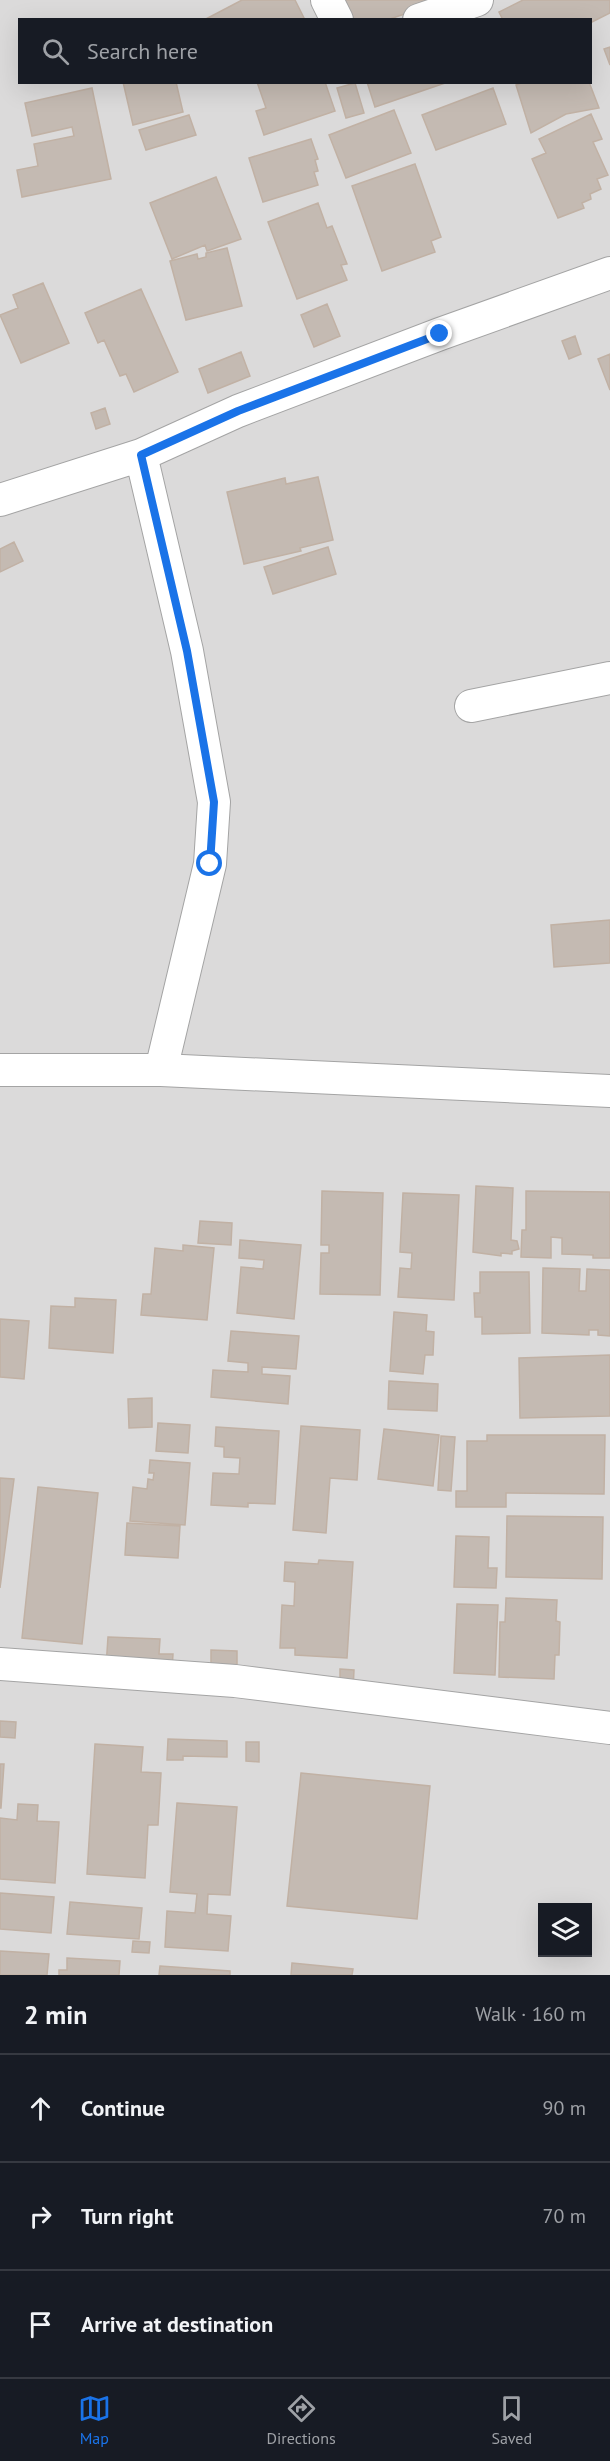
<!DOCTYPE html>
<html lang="en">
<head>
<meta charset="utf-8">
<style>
  :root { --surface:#171b24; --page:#242831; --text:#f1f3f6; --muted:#9ea1a6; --line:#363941; --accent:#1a73e8 }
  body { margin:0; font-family:"PT Sans",sans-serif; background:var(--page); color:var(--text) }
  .controls { position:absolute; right:18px; bottom:18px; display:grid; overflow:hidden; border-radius:0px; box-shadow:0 6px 24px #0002 }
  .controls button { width:54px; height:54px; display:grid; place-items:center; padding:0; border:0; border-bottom:2px solid var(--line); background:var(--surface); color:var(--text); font:30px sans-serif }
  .stop { position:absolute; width:18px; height:18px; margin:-14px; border:4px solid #1a73e8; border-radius:50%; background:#fff }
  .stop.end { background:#1a73e8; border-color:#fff; box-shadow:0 2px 6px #0008 }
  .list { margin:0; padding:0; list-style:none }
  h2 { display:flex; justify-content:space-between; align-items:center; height:78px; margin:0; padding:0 24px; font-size:26px }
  h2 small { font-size:20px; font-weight:400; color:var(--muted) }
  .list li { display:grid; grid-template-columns:39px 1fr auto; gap:18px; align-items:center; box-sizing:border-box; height:108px; padding:0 24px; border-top:2px solid var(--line) }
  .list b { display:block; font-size:22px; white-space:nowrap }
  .list em { font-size:20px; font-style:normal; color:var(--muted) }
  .icon { flex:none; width:33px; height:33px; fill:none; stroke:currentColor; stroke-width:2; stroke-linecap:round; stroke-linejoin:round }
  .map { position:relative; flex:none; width:610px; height:1975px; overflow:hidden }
  .search { position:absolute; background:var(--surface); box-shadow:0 6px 24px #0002; left:18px; right:18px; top:18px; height:66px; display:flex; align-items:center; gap:15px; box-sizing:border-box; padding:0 21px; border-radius:0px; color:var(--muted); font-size:22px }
  .sheet { height:402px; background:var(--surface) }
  nav { display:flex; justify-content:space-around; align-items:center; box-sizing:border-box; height:84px; border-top:2px solid var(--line); background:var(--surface); font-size:16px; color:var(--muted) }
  nav a { display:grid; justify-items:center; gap:3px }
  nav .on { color:var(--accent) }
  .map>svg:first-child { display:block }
</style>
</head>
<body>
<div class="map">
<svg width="610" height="1975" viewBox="0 0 610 1975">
  <rect width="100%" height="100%" fill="#efebe2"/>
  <path fill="#dbdada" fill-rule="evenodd" d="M0 0H610V1975H0ZM20 20H590V82H20ZM542 1908H588V1952H542Z"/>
  <path fill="#c4bab2" stroke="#c1b1a4" stroke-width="1.5" d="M242 0H295L305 20H204Z
    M345 0H443V1L387 20H352Z
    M523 0H610V13L590 23V20H503L499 12Z
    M610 47V65L604 49Z
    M123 82H176L183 112 133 125Z
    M257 82H325L335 111 264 135 256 111 266 108Z
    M367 82H448L375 107Z
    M524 82H589L599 108 566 114 531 133 516 85Z
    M355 83 364 113 346 118 337 88Z
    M92 88 111 179 22 197 17 170 38 166 34 144 74 136 72 127 32 136 25 103Z
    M493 88 506 124 436 150 422 115Z
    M394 110 411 153 346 178 329 135Z
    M591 114 602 139 593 142 608 175 597 179 601 189 590 194 591 199 582 203 584 208 558 218 532 159 546 153 539 139Z
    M189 115 196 135 146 150 139 130Z
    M311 139 318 159 315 160 318 171 314 172 318 185 263 202 249 158Z
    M415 164 441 237 431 241 435 252 382 271 352 186Z
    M216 177 241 239 207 251 205 245 172 259 150 203Z
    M318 203 327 228 332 226 347 264 341 265 347 280 297 299 268 222Z
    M227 248 242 306 186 320 170 261 197 254 198 259 206 257V253Z
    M43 283 69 343 21 363 0 315 18 308 13 295Z
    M141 289 178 372 134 392 126 374 120 376 104 340 98 343 85 313Z
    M327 304 340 336 314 347 301 315Z
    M575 336 581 354 569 359 562 341Z
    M241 352 250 376 208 393 199 369Z
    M610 354V390L598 359Z
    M105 408 110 424 96 429 91 413Z
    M318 477 333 540 300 548 301 551 244 564 227 492 285 478 286 484Z
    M14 542 23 561 0 572V549Z
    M328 547 336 574 273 594 264 567Z
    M610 920V963L554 967 551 925Z
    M476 1186 513 1188 511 1240 517 1241 519 1249 512 1251V1254L501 1253V1256L473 1252Z
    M322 1191 383 1193 380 1295 320 1294 321 1253H329V1245H321Z
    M526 1191 610 1192V1258H593V1255L562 1254V1238L551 1237V1258L521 1257 522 1230H526Z
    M403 1193 459 1195 454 1300 398 1297 400 1268 411 1269 412 1253 400 1252Z
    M200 1221 232 1223 231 1245 198 1243Z
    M240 1240 301 1245 294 1319 237 1313 241 1267 263 1269 264 1260 239 1258Z
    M183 1245 214 1248 207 1320 141 1315 143 1294H151L155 1248 183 1251Z
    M543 1268 580 1269 579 1291H586L587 1269 610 1270V1336L598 1335V1330H589V1335L542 1333Z
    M480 1272H529L530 1333 482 1334V1317H475L474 1293H480Z
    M75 1298 116 1300 113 1353 49 1348 51 1306 75 1307Z
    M394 1312 427 1315 426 1331 434 1332 433 1355H425L423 1374 390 1371Z
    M0 1319 29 1321 24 1379 0 1377Z
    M231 1331 299 1336 296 1369 262 1367V1374L290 1376 288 1404 211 1397 213 1370 248 1372V1363L228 1361Z
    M610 1355V1416L520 1418 519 1358Z
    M389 1381 438 1384 437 1411 388 1409Z
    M152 1398V1427L129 1428 128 1399Z
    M158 1423 190 1425 188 1453 156 1451Z
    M301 1426 360 1430 357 1480 330 1478 326 1533 293 1530Z
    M216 1427 279 1431 275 1504 248 1503V1507L211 1505 213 1473 239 1474 240 1458 224 1457V1447L215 1446Z
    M384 1429 439 1435 433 1486 378 1479Z
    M487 1435H605L604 1494 506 1493V1507H456V1491H467V1441H487Z
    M441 1436 455 1437 451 1491 438 1490Z
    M150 1460 190 1463 185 1525 130 1521 133 1487 147 1489 148 1479 153 1480 154 1473H149Z
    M0 1478 14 1479 0 1588Z
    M38 1487 98 1493 82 1644 22 1638Z
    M507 1516 603 1517 602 1579 506 1577Z
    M127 1523 180 1526 178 1558 125 1555Z
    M456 1536 489 1537 488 1568H497L496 1588 454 1587Z
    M319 1560 353 1562 347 1658 295 1655V1648H280L282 1605 294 1606 295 1582 284 1581 285 1562 318 1564Z
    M506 1598 557 1600 556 1621 560 1622 559 1655H555L554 1679 499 1677 500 1622H505Z
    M457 1604 498 1605 495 1675 454 1673Z
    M108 1637 160 1639 159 1654H173L172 1670 106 1667Z
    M211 1650 237 1651V1670H211Z
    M340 1669 354 1670 353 1691 340 1690Z
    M0 1721 16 1722 15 1738 0 1737Z
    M168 1739 227 1741V1757L183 1756V1760H167Z
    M246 1742H259V1762L246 1761Z
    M95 1744 143 1747 141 1772 161 1773 158 1825H148L145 1878 87 1874Z
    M0 1764H4L1 1808H0Z
    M301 1773 430 1786 417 1919 287 1906Z
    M177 1803 237 1807 230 1895 208 1894 207 1914 231 1916 228 1951 165 1947 167 1911 195 1913 197 1894 170 1892Z
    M18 1804 38 1805 37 1821 59 1822 55 1883 0 1879V1818L17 1820Z
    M0 1893 54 1897 51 1933 0 1929Z
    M70 1902 142 1908 139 1939 67 1934Z
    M133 1941 150 1942 149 1953 132 1952Z
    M0 1951 49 1954 47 1975H0Z
    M67 1958 120 1961 119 1975H59V1970H67Z
    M292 1963 353 1969 352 1975H291Z
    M160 1966 230 1971V1975H159Z"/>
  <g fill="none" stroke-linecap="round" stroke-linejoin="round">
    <defs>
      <path id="street" d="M327 0 337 20
        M419 20 477 0
        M141 455 187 651 214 802 210 864 161 1070
        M0 500 141 455 238 411 440 334 610 273
        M471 706 610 678
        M0 1070H161L610 1091
        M0 1664 235 1681 610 1728"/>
    </defs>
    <use href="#street" stroke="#a4a4a4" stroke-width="34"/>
    <use href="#street" stroke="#fff" stroke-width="32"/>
  </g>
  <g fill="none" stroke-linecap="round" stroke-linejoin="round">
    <path stroke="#1a73e8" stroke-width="8" d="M210 864 214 802 187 651 141 455 238 411 440 334"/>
  </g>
</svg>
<div class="controls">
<button><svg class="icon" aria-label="layers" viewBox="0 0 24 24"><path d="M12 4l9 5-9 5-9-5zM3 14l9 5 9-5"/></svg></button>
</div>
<div class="stop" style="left:210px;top:864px"></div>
<div class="stop end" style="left:440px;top:334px"></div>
<div class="search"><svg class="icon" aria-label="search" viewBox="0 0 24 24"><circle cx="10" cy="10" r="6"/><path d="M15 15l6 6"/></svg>Search here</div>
</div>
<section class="sheet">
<h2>2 min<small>Walk · 160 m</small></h2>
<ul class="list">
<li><svg class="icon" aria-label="ahead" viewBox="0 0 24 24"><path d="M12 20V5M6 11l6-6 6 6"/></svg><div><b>Continue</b></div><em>90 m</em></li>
<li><svg class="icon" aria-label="right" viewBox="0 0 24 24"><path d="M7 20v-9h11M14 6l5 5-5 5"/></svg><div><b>Turn right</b></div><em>70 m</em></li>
<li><svg class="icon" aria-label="arrive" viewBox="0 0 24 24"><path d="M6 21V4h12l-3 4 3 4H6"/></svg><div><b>Arrive at destination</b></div></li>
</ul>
</section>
<nav>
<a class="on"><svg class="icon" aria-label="map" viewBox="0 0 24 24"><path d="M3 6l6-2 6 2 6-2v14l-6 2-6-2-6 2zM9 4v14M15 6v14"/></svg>Map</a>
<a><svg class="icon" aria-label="directions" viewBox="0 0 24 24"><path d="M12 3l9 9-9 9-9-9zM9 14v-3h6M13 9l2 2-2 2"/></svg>Directions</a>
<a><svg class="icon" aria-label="saved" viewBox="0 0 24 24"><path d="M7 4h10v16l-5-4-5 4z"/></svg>Saved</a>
</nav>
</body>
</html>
